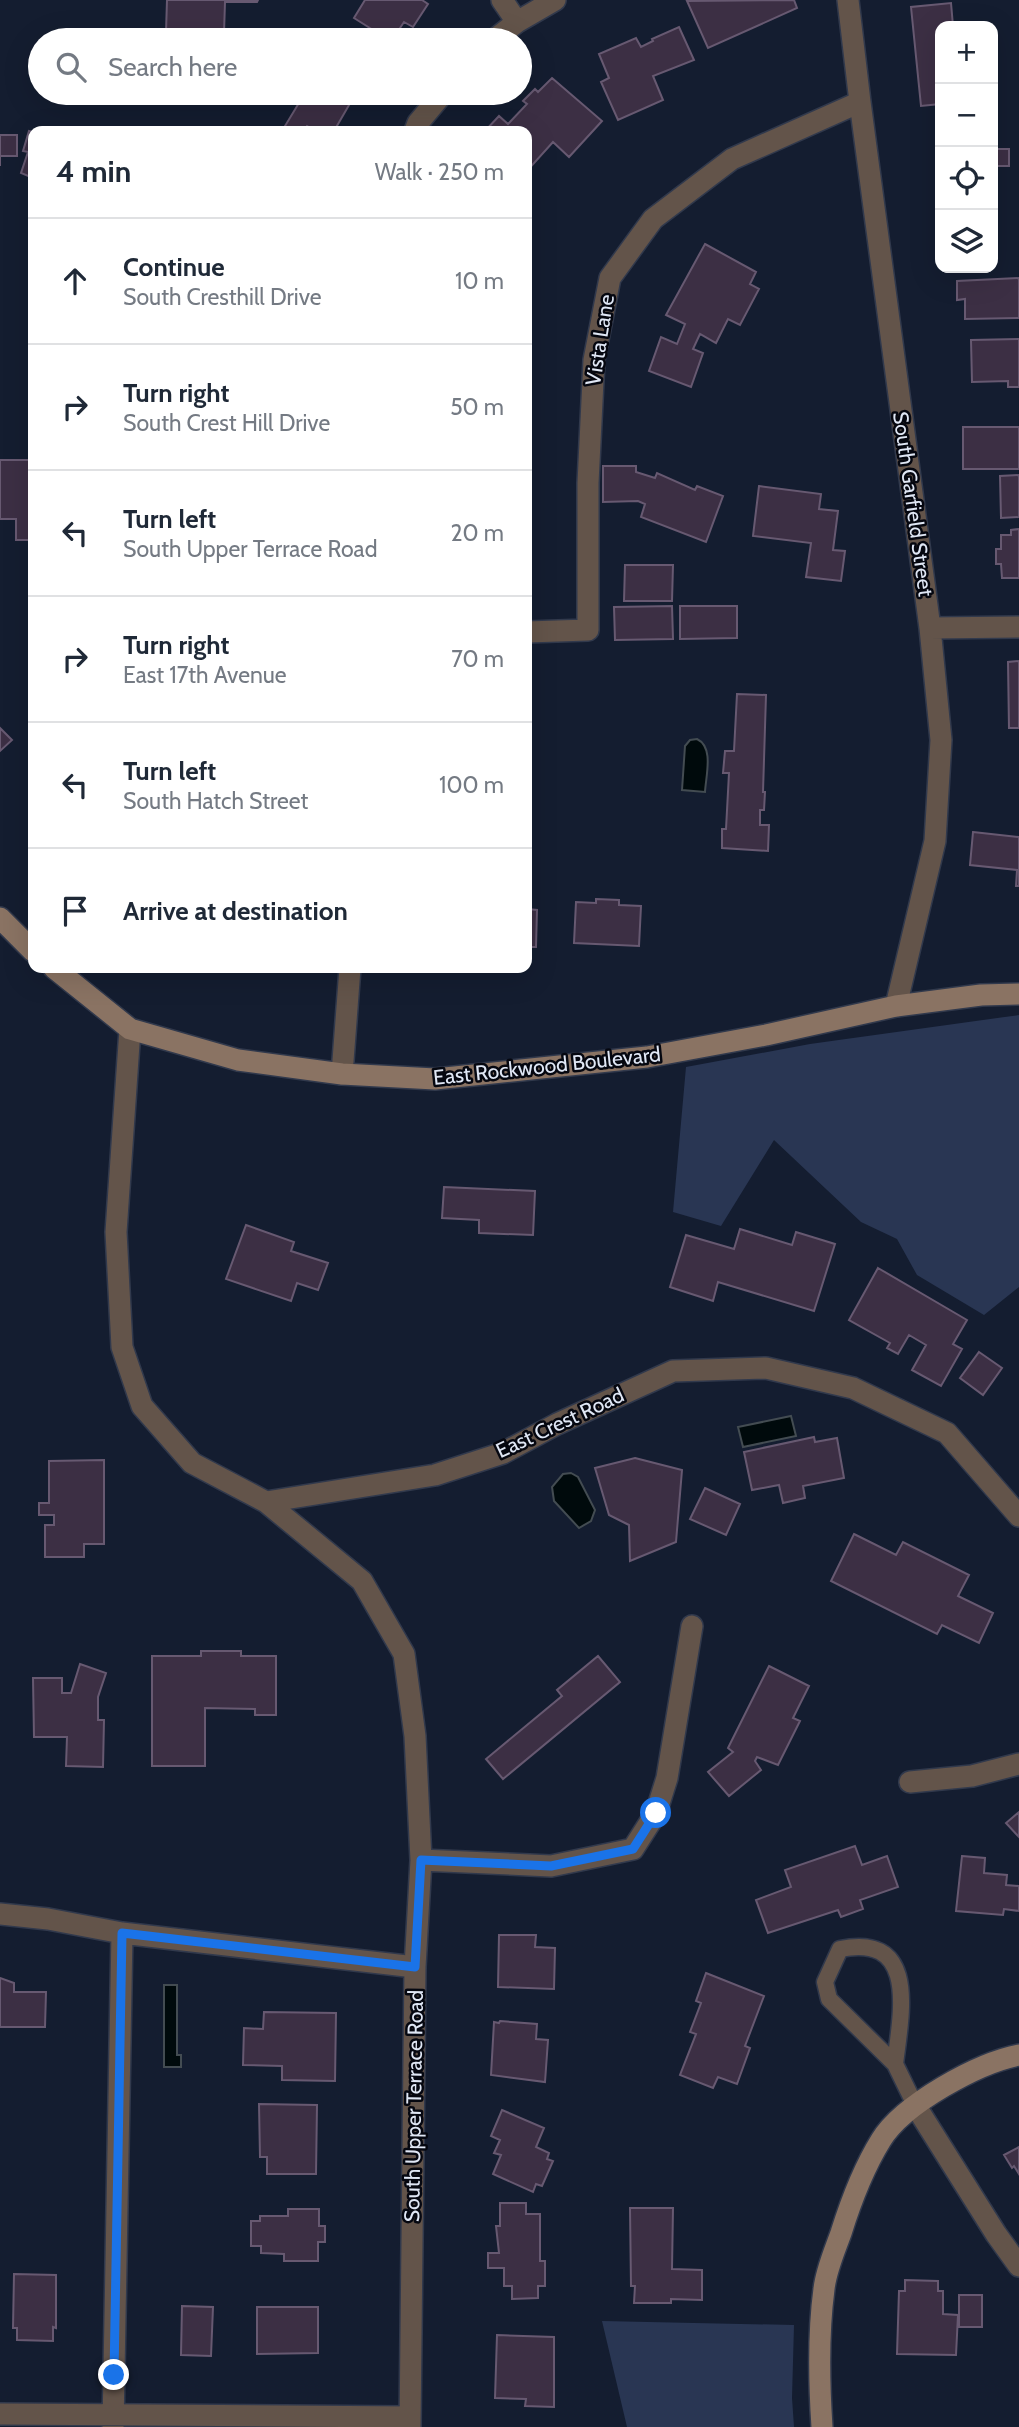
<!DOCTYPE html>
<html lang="en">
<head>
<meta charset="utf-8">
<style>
  :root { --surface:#fff; --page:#f6f6f7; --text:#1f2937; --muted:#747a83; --line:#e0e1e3 }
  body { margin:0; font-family:Cabin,sans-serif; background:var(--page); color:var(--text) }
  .controls { position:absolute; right:21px; top:21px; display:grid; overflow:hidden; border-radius:14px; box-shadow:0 7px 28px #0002 }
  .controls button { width:63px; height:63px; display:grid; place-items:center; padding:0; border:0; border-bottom:2px solid var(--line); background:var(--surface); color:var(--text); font:35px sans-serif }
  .stop { position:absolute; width:21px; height:21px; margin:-16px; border:5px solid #1a73e8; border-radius:50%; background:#fff }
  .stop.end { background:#1a73e8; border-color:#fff; box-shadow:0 2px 7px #0008 }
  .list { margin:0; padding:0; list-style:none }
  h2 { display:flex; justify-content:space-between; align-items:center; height:91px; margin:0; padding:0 28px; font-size:30px }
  h2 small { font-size:23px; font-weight:400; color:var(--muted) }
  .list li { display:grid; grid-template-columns:46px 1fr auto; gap:21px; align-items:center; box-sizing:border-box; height:126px; padding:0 28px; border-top:2px solid var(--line) }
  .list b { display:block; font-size:26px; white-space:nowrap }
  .list p { margin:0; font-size:23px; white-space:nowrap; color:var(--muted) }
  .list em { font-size:23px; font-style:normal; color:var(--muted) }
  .icon { flex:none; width:38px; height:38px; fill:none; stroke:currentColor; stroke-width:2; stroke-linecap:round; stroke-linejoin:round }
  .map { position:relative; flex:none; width:1019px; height:2427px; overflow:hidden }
  .search { position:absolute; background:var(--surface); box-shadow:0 7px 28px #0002; left:28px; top:28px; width:504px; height:77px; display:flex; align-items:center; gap:18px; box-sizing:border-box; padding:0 24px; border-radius:38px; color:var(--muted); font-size:26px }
  .panel { position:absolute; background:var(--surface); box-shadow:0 7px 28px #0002; left:28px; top:126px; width:504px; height:847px; border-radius:14px }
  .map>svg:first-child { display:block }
</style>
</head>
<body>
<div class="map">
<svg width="1019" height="2427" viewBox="0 0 1019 2427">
  <rect width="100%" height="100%" fill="#141d30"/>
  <path fill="#293653" d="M1019 1015V1287L984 1315 917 1275 897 1239 861 1222 774 1140 721 1226 673 1212 686 1067 810 1044Z
    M602 2321 794 2325 792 2398 794 2427H627Z"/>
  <path fill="#000a0c" stroke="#434c52" stroke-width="2" d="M697 739C714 747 706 775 705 792L682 790 685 746 690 740Z
    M791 1416 796 1436 743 1447 738 1427Z
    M571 1473 578 1477 595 1510 591 1521 579 1528 554 1501 552 1487 563 1474Z
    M164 1985H177V2055H181V2067H164Z"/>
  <path fill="#3c2f44" stroke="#675971" stroke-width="2" d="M167 0H258L257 2H225L224 33 166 32Z
    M365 0H422L428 4 413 27 404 22 392 40H389L354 18Z
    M794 0 797 8 708 48 687 1Z
    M951 3 953 26H940V104L921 106 911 7Z
    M679 27 694 60 653 76 663 100 618 120 601 82 609 78 599 54 636 38 641 47 653 41 652 39Z
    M340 32 355 40H335Z
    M552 78 602 121 569 157 553 142 527 171V131H485L499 116 508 124 527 104 523 101 535 89 538 92Z
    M305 93H356L334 131H316L307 126 303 131H295L285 126Z
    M993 127 994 149H1009V166H993Z
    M29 131 33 132V178L21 173 28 152 23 151Z
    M0 135H17V156H0V166Z
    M993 196H997V249H993Z
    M705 244 756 272 750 284 759 289 740 325 728 319 716 343 700 334 693 349 703 353 691 387 649 371 661 337 677 344 685 324 666 315Z
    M1019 278V318L965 319V299L957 300V281Z
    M1019 339V387H1008V381L972 382 971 340Z
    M963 427H1019V469H963Z
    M0 460H33V540H16V519H0Z
    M603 466H636V472L655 478 657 473 695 490 697 486 723 496 706 542 641 517 645 504 638 501 603 502Z
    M1019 475V517L1001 518 1000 476Z
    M759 486 821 494 819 509 838 511 833 550 845 551 841 581 806 577 811 543 753 536Z
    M1019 529V578H1002L1001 564H996V549H1001V535H1011V530Z
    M625 565H673L672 601H624Z
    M672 606 673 639 615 640 614 607Z
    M680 606H737V638L680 639Z
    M1019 661V728H1009L1008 662Z
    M737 694 766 695 763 792H765L764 810H760V825H769L768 851 722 848V829H726L729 773H723L725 751H734Z
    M0 728 12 740 0 751Z
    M973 832 1019 837V886H1016L1017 870 970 865Z
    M596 899 619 900V905L641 906 639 946 574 943 576 902 596 903Z
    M527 909 537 910 536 947H527Z
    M444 1187 535 1191 533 1235 479 1233V1220L442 1218Z
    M246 1225 294 1242 291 1251 328 1263 318 1290 297 1283 291 1301 226 1279Z
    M740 1229 792 1245 796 1232 835 1244 814 1311 718 1282 713 1301 670 1287 686 1235 734 1249Z
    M878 1268 967 1320 953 1344 962 1349 941 1386 912 1370 926 1345 909 1335 898 1354 887 1348 890 1343 849 1320Z
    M979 1352 1002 1368 983 1395 960 1378Z
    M814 1437 815 1442 837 1438 844 1478 803 1486 805 1498 783 1503 779 1485 752 1490 744 1452Z
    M635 1458 682 1470 676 1542 630 1561 629 1525 609 1515 595 1468Z
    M104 1460V1544H84V1557H45V1525H54V1515H39V1503H49V1461Z
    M705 1488 740 1504 726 1535 690 1519Z
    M854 1534 896 1555 903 1542 969 1575 958 1596 993 1613 979 1643 942 1625 937 1634 831 1581Z
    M201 1651H241V1656H276V1715H255V1709L205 1708V1766H152V1656H201Z
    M598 1656 620 1682 503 1779 486 1759 562 1696 557 1690Z
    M80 1664 106 1673 98 1697V1720H104L103 1767 66 1766 67 1737H34L33 1678H62V1693H71Z
    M769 1666 809 1686 793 1718 800 1721 778 1765 757 1757 755 1761 761 1770 729 1796 708 1772 733 1752 728 1748Z
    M1019 1812V1837L1006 1823Z
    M855 1846 862 1865 887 1856 898 1887 860 1900 863 1909 841 1917 838 1910 768 1933 756 1900 791 1887 785 1870Z
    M962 1856 985 1858 984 1873 1007 1875 1006 1885 1019 1886V1911L1004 1909 1003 1915 956 1911Z
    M499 1935H536L535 1947 555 1948 554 1989 498 1987Z
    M706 1973 764 1996 745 2046 750 2048 737 2084 718 2077 713 2088 680 2075 696 2034 690 2032 701 2003 696 2001Z
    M0 1978 14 1983V1992H46L45 2027H0Z
    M264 2012 336 2013 335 2081 282 2080V2066L243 2065 244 2028 263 2029Z
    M500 2021 537 2024 536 2039 548 2040 545 2082 491 2075 494 2022 499 2023Z
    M259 2104 317 2105 316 2174H267V2157H260Z
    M502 2110 544 2128 536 2147 549 2153 547 2159 553 2161 542 2186 536 2184 533 2192 493 2174 501 2155 494 2153 500 2140 491 2136Z
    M1019 2147V2174L1014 2166 1012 2168 1004 2155Z
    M500 2203H526V2214H540V2261H545V2286H538V2298L512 2299V2286H504V2268H488V2253H499L496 2226H500Z
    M630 2208H673L672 2269 702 2270V2300L671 2299V2303H634L635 2286H631Z
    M288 2209H319V2226H325V2242H318V2261H284V2254L261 2253V2246H251V2221H260V2216H288Z
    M14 2274 56 2275V2328L53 2327V2341L17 2340V2328H13Z
    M905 2280 938 2281V2291H943V2314L958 2315 956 2355 897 2354 899 2291H905Z
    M959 2295H982V2327H959Z
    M182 2306 213 2307 211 2356 181 2355Z
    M257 2307H318V2353L257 2354Z
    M497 2335 554 2337V2407L525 2406 526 2399 495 2398Z"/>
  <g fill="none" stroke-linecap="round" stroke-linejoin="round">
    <defs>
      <path id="lane" d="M895 2064C901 2014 919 1933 840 1949L825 1982 829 1999 895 2064 915 2105"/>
      <path id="street" d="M502 0 517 22
        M848 0 860 102 930 628 941 740 935 841 896 1006
        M494 40 517 22 555 0
        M415 131 418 123 443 93
        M930 628 1019 627
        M527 632 588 630V483L594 360 610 278 653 219 732 159 860 102
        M130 1029 116 1232 122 1347 142 1406 192 1463 266 1502 362 1581 404 1654 415 1736 421 1860 415 1967 410 2427
        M342 1074 350 968
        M266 1502 435 1475 503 1453 557 1424 673 1371 766 1368 853 1388 947 1433 1019 1516
        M910 1782 972 1776 1019 1764
        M421 1860 551 1866 633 1849 656 1813 667 1778 692 1626
        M0 1914 48 1919 122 1933 415 1967
        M915 2105 996 2234 1019 2266
        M0 2414 410 2417
        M113 2427 122 1933"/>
      <path id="secondary" d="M0 918 33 951
        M54 968 130 1029 238 1060 342 1074 435 1079 647 1057 766 1035 896 1006 981 995 1019 994
        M822 2427C819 2382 818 2334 824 2289 826 2270 835 2250 841 2233 851 2201 863 2169 881 2140 903 2104 978 2063 1019 2055"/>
    </defs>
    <use href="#lane" stroke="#31394c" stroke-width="19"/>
    <use href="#street" stroke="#31394c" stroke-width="24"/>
    <use href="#secondary" stroke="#31394c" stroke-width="24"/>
    <use href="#lane" stroke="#63544a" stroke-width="16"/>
    <use href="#street" stroke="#63544a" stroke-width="21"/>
    <use href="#secondary" stroke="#8a7363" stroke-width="21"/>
  </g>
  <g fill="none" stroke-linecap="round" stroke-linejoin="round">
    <path stroke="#1a73e8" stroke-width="9" d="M114 2375 122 1933 415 1967 421 1860 551 1866 633 1849 656 1813"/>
  </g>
  <g text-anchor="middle" stroke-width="5" stroke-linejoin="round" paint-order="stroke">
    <g font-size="21" fill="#e0e7f5" stroke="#050710">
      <text transform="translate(600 340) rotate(-81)" y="7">Vista Lane</text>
      <text transform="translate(913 504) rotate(82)" y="7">South Garfield Street</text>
      <text transform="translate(547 1066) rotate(-6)" y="7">East Rockwood Boulevard</text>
      <text transform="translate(560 1423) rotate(-25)" y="7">East Crest Road</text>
      <text transform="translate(414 2106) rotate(-89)" y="7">South Upper Terrace Road</text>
    </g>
  </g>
</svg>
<div class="controls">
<button>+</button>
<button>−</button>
<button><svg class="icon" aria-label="locate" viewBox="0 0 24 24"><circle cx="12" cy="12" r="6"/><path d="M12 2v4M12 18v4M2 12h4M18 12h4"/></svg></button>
<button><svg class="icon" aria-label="layers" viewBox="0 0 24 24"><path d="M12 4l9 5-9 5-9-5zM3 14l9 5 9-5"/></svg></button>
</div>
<div class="stop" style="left:656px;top:1813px"></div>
<div class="stop end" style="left:114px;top:2375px"></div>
<div class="search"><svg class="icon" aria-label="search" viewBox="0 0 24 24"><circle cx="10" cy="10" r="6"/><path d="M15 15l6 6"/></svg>Search here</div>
<section class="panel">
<h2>4 min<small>Walk · 250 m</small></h2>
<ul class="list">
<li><svg class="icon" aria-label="ahead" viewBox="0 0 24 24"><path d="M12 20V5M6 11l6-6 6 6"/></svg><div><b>Continue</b><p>South Cresthill Drive</p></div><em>10 m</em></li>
<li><svg class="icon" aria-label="right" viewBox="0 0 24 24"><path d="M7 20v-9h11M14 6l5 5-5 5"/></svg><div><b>Turn right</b><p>South Crest Hill Drive</p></div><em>50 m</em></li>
<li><svg class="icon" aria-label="left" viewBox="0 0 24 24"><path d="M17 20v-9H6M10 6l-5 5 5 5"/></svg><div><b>Turn left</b><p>South Upper Terrace Road</p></div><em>20 m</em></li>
<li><svg class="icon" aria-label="right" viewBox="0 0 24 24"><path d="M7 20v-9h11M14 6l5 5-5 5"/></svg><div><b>Turn right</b><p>East 17th Avenue</p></div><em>70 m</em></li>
<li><svg class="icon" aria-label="left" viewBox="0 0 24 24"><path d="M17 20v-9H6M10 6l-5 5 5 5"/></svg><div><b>Turn left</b><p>South Hatch Street</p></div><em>100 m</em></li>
<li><svg class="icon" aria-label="arrive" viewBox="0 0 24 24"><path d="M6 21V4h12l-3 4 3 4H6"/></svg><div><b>Arrive at destination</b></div></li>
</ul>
</section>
</div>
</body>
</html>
